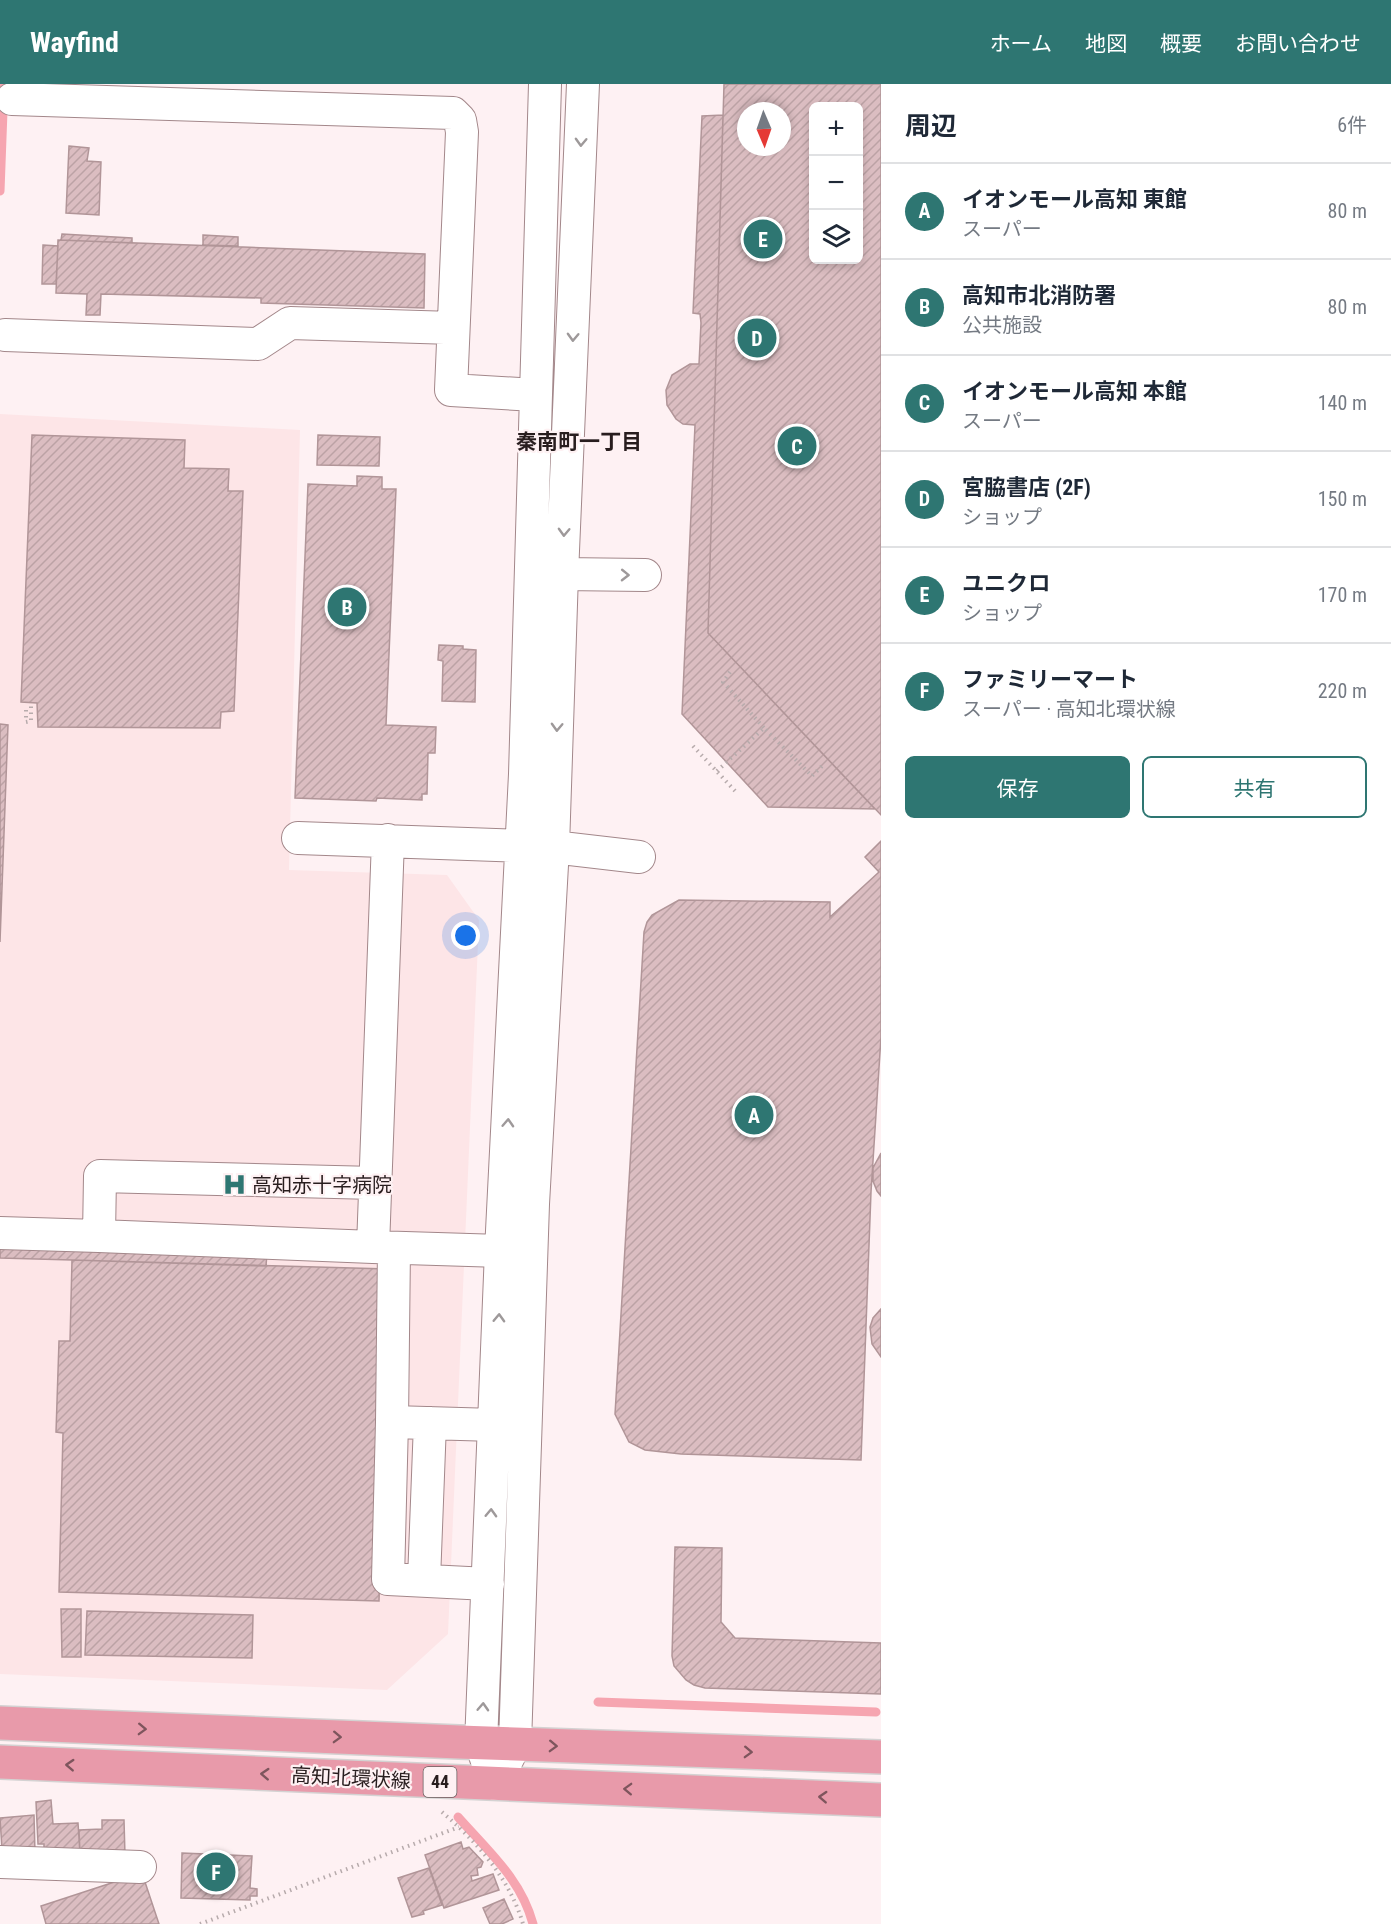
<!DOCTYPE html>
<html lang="ja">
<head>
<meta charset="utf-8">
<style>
  :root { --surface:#fff; --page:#f6f6f7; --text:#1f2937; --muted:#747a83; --line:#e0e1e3; --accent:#2e7672 }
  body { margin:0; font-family:"Roboto Condensed","Noto Sans JP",sans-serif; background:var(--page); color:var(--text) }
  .controls { position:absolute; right:18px; top:18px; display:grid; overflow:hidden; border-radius:9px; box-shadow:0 3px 9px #0003 }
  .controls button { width:54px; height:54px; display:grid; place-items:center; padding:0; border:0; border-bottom:2px solid var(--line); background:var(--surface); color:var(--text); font:30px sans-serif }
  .compass { position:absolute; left:737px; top:18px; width:54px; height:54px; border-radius:50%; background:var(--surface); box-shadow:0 3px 9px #0003; rotate:178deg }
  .you { position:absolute; left:466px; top:852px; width:21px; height:21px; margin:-15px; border:4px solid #fff; border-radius:50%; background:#1a73e8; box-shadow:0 0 0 9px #1a73e833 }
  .badge { display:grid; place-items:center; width:39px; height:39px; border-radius:50%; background:var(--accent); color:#fff; font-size:20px; font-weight:700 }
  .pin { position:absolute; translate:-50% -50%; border:3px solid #fff; box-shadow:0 2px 6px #0006 }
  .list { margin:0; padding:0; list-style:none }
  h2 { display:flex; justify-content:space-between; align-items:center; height:78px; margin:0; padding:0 24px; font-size:26px }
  h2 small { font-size:20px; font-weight:400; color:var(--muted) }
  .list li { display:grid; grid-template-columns:39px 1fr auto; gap:18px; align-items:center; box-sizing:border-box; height:96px; padding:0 24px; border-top:2px solid var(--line) }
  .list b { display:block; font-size:22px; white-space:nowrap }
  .list p { margin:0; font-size:20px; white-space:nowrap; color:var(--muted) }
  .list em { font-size:20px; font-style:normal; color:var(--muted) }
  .actions { display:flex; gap:12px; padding:18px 24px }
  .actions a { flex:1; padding:14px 0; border:2px solid var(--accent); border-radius:9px; text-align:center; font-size:21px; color:var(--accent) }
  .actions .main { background:var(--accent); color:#fff }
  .icon { flex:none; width:33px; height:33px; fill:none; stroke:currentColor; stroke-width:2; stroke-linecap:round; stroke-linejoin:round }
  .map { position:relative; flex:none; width:881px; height:1840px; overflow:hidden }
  header { display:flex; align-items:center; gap:36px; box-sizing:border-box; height:84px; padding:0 30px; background:var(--accent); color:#fff }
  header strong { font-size:28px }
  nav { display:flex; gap:33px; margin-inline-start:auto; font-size:21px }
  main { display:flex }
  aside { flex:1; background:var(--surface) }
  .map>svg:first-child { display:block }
</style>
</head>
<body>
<header>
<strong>Wayfind</strong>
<nav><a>ホーム</a><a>地図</a><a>概要</a><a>お問い合わせ</a></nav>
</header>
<main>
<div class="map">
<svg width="881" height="1840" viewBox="0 0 881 1840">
  <defs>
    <pattern id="building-hatch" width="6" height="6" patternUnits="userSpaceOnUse" patternTransform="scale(1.5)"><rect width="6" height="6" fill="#dbbdc1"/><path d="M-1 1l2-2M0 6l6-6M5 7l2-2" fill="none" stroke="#bca2a5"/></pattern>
  </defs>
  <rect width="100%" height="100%" fill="#fef1f3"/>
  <path fill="#fde5e7" d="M0 330 300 346 289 786 447 791 479 836 448 1550 387 1606 0 1590Z"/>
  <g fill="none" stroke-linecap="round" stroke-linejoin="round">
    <path stroke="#f6a5b0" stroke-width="9" d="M0 107 4 0
      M598 1618 876 1628
      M458 1733C488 1767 521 1795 533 1840"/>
  </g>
  <path fill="url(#building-hatch)" stroke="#b19598" stroke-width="1.5" fill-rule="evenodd" d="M724 0H881V731L708 549ZM814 22H858V176H814ZM746 27H782V63H746Z
    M723 31 708 549 875 725 768 723 682 630 695 341 683 340 676 335 667 321 666 306 672 291 690 280H699L701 239 700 230 693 229 702 32Z
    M69 62 89 64 87 77 101 78 99 131 66 129Z
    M62 150 132 154V159L61 156Z
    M203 151 238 153V162L203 161Z
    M58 156 425 170 424 224 261 219V214L101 210 100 231H86L87 210 56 209Z
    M43 161 58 162 56 200H42Z
    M32 351 185 356 184 384 229 385 228 407H243L234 627 221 628 220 644 38 643 37 619 21 618Z
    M318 351 380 353 379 382 317 381Z
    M357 392 382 393V405H396L386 641 436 643 435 669H428L427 710H422V716L377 714 376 717 295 714 308 400 357 402Z
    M439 561 463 562V565L476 566 475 618 442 617 443 577 438 576Z
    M0 640 8 641 0 858Z
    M881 757V953L871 1108 861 1376 681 1370 645 1366 629 1358 615 1330 644 848 647 838 652 831 679 816 830 818V833L879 788 865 773Z
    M881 1069V1112L877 1107 873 1097V1084Z
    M0 1161 267 1169 266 1182 72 1176 0 1174Z
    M72 1176 388 1185 379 1517 59 1508 63 1349 56 1348 59 1257H70Z
    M881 1225V1273L872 1260 870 1243 873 1234Z
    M675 1463 722 1464 721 1538 735 1554 881 1559V1610L705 1604 694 1601 686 1596 674 1582 672 1572Z
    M61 1525H81V1573H62Z
    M87 1527 253 1531 252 1574 85 1571Z
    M51 1716 53 1740 78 1739 80 1770 44 1771V1760H38L36 1718Z
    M34 1731 35 1769 2 1765 0 1734Z
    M102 1736H124L125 1771 80 1770 79 1746 102 1745Z
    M461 1758 463 1765 469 1763 483 1778 481 1783 477 1784 478 1791 471 1792 472 1797 493 1790 499 1806 444 1824 425 1771Z
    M182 1769 252 1772 250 1804 257 1805V1812H250V1816L181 1814Z
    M429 1784 442 1821 423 1827 424 1830 412 1833 398 1794Z
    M142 1789 159 1840H46L41 1822Z
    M504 1815 513 1835 502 1840H490L483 1824Z"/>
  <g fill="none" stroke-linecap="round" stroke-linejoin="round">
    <defs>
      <path id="minor" d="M12 15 453 29 460 36 462 48 451 306 535 311
        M5 251 258 260 290 239 453 244
        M562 490 645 491
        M298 754 553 763 639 773
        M375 1099 100 1092 99 1152 373 1163 388 756
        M0 1149 99 1152
        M373 1163 501 1167
        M392 1338 394 1164
        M424 1496 430 1339
        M488 1500 388 1495 392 1338 495 1341
        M489 1683 481 1659 501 1167 525 690 545 0
        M495 1700 515 1660 533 1120 553 763 562 490 583 0
        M0 1778 140 1783"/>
      <path id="major" d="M0 1639 459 1658 881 1673
        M0 1678 881 1716"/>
    </defs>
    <use href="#minor" stroke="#a3878a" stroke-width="34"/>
    <use href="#major" stroke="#d4d2d2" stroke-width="36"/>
    <path stroke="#b7abac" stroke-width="4" stroke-dasharray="1.5 4.5" stroke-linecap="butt" d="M730 588 723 598 764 644
      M26 626V638L31 637V619
      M693 662 737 709
      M717 687 764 644 812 692 822 682
      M442 1728C477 1758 510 1795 523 1840
      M200 1840 459 1743"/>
    <use href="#minor" stroke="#fff" stroke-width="32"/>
    <use href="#major" stroke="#e89aaa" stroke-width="33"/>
  </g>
  <defs><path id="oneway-chevron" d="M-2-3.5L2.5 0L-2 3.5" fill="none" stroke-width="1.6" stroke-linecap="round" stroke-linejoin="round" transform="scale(1.5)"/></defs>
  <g stroke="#9e999a">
    <use href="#oneway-chevron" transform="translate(581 58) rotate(92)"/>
    <use href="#oneway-chevron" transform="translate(573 253) rotate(92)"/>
    <use href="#oneway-chevron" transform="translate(564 448) rotate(92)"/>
    <use href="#oneway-chevron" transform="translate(625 491) rotate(1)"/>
    <use href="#oneway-chevron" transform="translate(557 643) rotate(92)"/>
    <use href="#oneway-chevron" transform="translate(508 1039) rotate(-87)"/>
    <use href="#oneway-chevron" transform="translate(499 1234) rotate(-88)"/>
    <use href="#oneway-chevron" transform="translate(491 1429) rotate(-88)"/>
    <use href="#oneway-chevron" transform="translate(483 1623) rotate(-87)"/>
  </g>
  <g stroke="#7e555d">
    <use href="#oneway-chevron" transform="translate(142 1645) rotate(2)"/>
    <use href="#oneway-chevron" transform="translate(337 1653) rotate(2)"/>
    <use href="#oneway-chevron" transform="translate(553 1662) rotate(2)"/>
    <use href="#oneway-chevron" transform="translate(748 1668) rotate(2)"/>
    <use href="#oneway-chevron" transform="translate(70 1681) rotate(-177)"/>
    <use href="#oneway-chevron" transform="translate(265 1690) rotate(-177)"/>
    <use href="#oneway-chevron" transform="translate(628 1705) rotate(-178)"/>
    <use href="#oneway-chevron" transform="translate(823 1713) rotate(-177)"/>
  </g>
  <defs>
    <symbol id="hospital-bare" viewBox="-9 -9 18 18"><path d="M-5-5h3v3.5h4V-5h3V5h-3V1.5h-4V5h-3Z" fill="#2e7672" stroke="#fef1f3" stroke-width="2.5" paint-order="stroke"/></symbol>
  </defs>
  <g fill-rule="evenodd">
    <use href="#hospital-bare" x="218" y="1084" width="33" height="33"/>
  </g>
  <g text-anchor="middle" stroke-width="4.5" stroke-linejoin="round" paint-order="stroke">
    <rect fill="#fef1f3" stroke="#685d5e" stroke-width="1.5" x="423.5" y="1683" width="33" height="30" rx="4.5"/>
    <g font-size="18" font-weight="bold" fill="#281d1e">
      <text x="440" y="1704">44</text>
    </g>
    <g font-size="20" fill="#281d1e" stroke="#fef1f3" text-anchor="start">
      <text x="252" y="1108">高知赤十字病院</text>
    </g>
    <g font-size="20" fill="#281d1e" stroke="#fef1f3">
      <text transform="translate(351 1694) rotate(3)" y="7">高知北環状線</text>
    </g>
    <g font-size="21" font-weight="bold" fill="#281d1e" stroke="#fef1f3">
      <text x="579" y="365">秦南町一丁目</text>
    </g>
  </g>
</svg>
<div class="controls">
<button>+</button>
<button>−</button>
<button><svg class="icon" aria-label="layers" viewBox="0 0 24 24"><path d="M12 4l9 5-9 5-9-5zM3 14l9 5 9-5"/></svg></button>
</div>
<svg class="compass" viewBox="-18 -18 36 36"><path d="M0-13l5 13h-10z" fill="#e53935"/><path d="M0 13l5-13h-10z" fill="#747a83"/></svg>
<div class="you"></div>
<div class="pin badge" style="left:754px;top:1031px">A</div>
<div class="pin badge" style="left:347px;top:523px">B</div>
<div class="pin badge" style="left:797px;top:362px">C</div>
<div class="pin badge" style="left:757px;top:254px">D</div>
<div class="pin badge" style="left:763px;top:155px">E</div>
<div class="pin badge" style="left:216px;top:1788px">F</div>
</div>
<aside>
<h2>周辺<small>6件</small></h2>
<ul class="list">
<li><span class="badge">A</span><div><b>イオンモール高知 東館</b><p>スーパー</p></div><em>80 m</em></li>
<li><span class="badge">B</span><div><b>高知市北消防署</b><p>公共施設</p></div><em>80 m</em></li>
<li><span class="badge">C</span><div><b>イオンモール高知 本館</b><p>スーパー</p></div><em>140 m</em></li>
<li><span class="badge">D</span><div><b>宮脇書店 (2F)</b><p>ショップ</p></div><em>150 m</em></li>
<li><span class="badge">E</span><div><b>ユニクロ</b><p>ショップ</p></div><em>170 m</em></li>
<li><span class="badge">F</span><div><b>ファミリーマート</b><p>スーパー · 高知北環状線</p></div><em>220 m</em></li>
</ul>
<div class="actions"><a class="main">保存</a><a>共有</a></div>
</aside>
</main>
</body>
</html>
